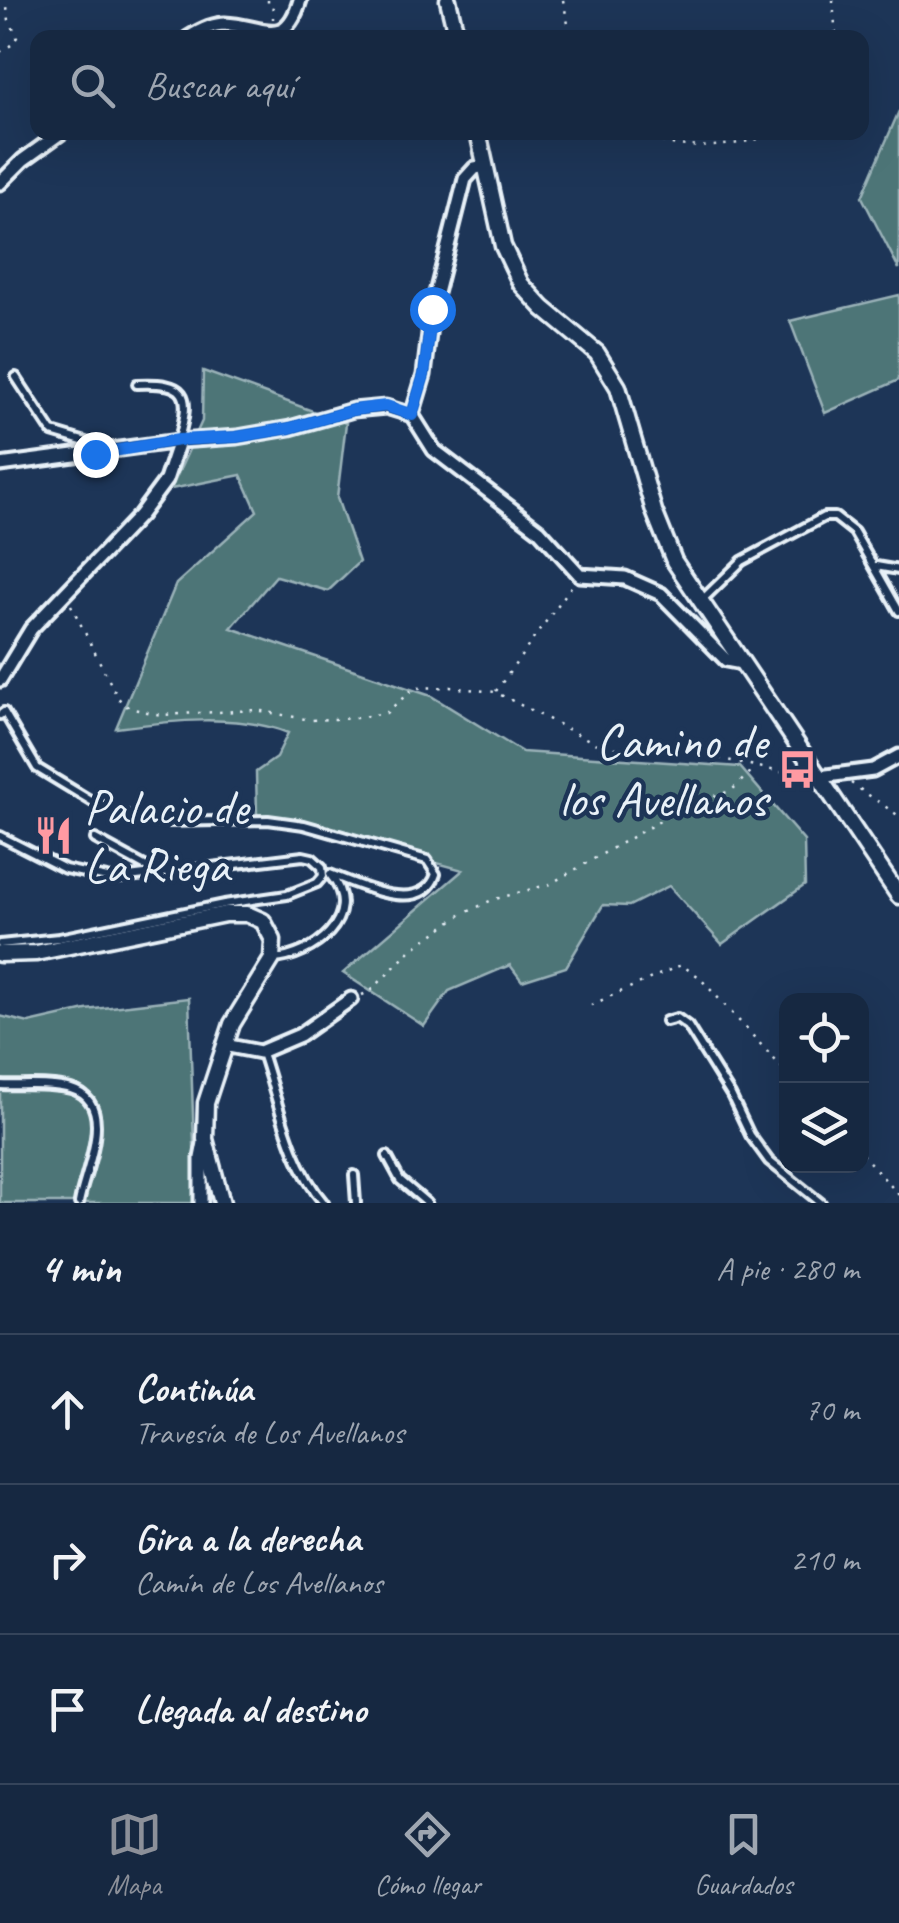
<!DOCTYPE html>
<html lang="es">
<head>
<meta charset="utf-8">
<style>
  :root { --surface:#162841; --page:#1f3048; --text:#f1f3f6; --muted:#9ea6b1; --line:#35445a; --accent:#8c9099 }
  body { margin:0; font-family:Caveat,sans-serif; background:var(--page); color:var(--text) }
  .controls { position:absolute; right:30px; bottom:30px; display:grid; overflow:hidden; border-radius:20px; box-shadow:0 10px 40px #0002 }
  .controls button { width:90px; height:90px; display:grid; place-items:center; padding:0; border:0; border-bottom:2px solid var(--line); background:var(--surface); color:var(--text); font:50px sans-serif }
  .stop { position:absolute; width:30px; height:30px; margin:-22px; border:8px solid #1a73e8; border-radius:50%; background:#fff }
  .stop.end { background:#1a73e8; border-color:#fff; box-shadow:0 2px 10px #0008 }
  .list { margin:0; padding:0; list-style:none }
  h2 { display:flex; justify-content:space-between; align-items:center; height:130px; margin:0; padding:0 40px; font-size:42px }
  h2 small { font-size:32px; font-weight:400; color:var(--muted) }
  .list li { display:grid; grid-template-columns:65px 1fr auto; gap:30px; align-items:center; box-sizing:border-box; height:150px; padding:0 40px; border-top:2px solid var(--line) }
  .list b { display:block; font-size:38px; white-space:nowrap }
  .list p { margin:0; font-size:32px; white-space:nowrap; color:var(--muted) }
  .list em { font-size:32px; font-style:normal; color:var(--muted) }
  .icon { flex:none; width:55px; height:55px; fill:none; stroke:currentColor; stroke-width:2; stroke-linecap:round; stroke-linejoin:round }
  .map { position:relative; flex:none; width:899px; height:1203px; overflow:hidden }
  .search { position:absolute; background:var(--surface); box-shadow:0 10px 40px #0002; left:30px; right:30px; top:30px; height:110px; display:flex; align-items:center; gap:25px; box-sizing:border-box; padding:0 35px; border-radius:20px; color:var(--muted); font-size:38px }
  .sheet { height:580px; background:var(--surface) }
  nav { display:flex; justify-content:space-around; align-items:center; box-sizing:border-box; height:140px; border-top:2px solid var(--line); background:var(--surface); font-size:28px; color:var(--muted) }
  nav a { display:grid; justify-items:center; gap:5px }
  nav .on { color:var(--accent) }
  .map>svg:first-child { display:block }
</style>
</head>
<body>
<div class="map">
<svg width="899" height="1203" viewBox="0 0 899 1203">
  <rect width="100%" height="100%" fill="#1d3557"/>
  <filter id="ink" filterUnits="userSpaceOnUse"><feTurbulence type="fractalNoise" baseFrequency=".01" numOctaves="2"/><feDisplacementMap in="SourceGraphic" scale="20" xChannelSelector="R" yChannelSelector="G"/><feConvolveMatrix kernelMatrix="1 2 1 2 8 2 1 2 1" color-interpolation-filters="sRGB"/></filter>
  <g filter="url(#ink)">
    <path fill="#4d7477" stroke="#9ab2b8" stroke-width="2.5" d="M899 111V269L862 197Z
      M899 295V380L825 413 790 321Z
      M203 371 346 423 337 498 359 562 328 591 276 576 231 628 431 696 522 752 740 767 804 841 805 885 722 944 669 886 629 906 603 905 566 967 522 981 510 965 449 991 424 1026 343 973 463 870 257 814 256 772 276 758 288 733C236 713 170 721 116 728L176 584 257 511 241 475 171 489 202 421Z
      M189 998 196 1203H0V1016L29 1023 86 1010Z"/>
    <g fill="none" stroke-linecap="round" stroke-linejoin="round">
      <defs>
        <path id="service" d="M16 377 52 432 89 443 94 452
          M137 384C186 382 192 392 179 439
          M876 566 899 570
          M703 599 742 561 824 517H835L854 532 899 611
          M0 715 4 712 37 768 93 802 124 815 166 822 268 820 304 825 427 860 436 874C422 917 357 884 330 874
          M0 836 65 869 112 879 303 856 312 858 322 867 323 876 317 883 287 895 224 904 59 938 0 944
          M95 839 159 874
          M273 959C312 957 365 917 331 876
          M666 1021 677 1018 688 1026 731 1095 750 1135 769 1161 821 1203
          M262 1053C279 1103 289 1162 324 1203
          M0 1085C23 1086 49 1083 71 1089 119 1103 84 1172 79 1203
          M387 1156 400 1180 427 1203
          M354 1175 356 1203"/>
        <path id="minor" d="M188 38C199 31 212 24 225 24 262 25 285 51 300 0
          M0 183 23 160 62 132
          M412 415 424 375 432 309 465 179 475 168 486 166
          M0 465 179 441 237 437 290 428 353 410 386 407 412 415 434 450 539 530 580 575 625 578 661 594 726 660 742 663
          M0 680 31 629 140 515 166 480 179 441
          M819 777 873 770 899 756
          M224 1045 260 1052 300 1035 351 999
          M201 1203V1158L204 1143"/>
        <path id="tertiary" d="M448 0 457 38
          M478 132 503 246 521 284 543 308 597 353 618 387 654 511 674 561 899 896
          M0 954 36 953 225 914H247L263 921 273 940 272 959 232 1024 206 1103 205 1139 222 1203"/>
      </defs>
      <use href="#service" stroke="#e8f1f8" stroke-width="14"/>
      <use href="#minor" stroke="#e8f1f8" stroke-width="19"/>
      <use href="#tertiary" stroke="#e8f1f8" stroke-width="21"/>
      <path stroke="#e8f1f8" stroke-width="2.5" stroke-dasharray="2.5 8" stroke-linecap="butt" d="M268 0V7L273 8V19
        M563 0 571 38
        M833 0 836 38
        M0 52 13 44 17 37 9 20 6 0
        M643 132C672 156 746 146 779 132
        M71 605 118 698 129 708 161 715 256 710 311 720 356 718 386 713 414 688 450 687 495 692 603 747 705 755 803 777
        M496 691 573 584
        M851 783 899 816
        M362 995 371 991 410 951 457 917 492 900 550 884 693 802 731 791 756 767
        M591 1005 681 965 698 976 786 1072
        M862 1154 899 1195"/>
      <use href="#service" stroke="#1d3557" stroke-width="6"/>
      <use href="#minor" stroke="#1d3557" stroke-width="11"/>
      <use href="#tertiary" stroke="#1d3557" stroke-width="14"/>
    </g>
  </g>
  <g fill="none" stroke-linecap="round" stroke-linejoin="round" filter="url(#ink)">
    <path stroke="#1a73e8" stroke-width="12" d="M95 454 179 440 236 437 290 428 353 410 386 406 412 415 424 375 432 309"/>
  </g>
  <defs>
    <symbol id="bus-bare" viewBox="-9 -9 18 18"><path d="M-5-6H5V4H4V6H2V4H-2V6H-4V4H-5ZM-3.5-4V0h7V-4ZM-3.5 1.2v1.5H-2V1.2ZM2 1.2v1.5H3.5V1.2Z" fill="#ff9aa2" stroke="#1d3557" stroke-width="2.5" paint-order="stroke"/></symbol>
    <symbol id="restaurant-bare" viewBox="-9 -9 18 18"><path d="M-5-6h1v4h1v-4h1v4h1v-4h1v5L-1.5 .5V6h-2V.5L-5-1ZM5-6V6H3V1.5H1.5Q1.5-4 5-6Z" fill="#ff9aa2" stroke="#1d3557" stroke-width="2.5" paint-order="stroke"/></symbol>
  </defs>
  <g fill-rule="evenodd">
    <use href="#bus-bare" x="770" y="742" width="55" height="55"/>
    <use href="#restaurant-bare" x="26" y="808" width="55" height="55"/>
  </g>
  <g text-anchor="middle" stroke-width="9" stroke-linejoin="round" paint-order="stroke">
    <g font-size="50" fill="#e8f1f8" stroke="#1d3557" text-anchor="end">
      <text x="767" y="758">Camino de<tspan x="767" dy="58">los Avellanos</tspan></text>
      <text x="84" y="824" text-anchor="start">Palacio de<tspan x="84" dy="58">La Riega</tspan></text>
    </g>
  </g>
</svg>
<div class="controls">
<button><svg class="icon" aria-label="locate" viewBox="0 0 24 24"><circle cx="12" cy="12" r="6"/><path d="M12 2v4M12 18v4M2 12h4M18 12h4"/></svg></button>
<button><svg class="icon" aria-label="layers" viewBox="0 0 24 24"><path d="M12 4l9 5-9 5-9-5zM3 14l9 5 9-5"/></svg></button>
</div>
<div class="stop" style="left:432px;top:309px"></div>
<div class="stop end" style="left:95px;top:454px"></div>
<div class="search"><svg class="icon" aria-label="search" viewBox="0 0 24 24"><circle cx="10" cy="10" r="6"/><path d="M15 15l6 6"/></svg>Buscar aquí</div>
</div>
<section class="sheet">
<h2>4 min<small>A pie · 280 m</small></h2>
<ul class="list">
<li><svg class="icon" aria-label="ahead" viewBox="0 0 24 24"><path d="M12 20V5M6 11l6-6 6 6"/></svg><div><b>Continúa</b><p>Travesía de Los Avellanos</p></div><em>70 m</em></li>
<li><svg class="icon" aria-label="right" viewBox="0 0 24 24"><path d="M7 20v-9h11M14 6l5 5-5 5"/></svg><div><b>Gira a la derecha</b><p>Camín de Los Avellanos</p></div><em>210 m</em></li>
<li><svg class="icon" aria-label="arrive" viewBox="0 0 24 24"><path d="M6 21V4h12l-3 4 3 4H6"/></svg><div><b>Llegada al destino</b></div></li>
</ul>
</section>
<nav>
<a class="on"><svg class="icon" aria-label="map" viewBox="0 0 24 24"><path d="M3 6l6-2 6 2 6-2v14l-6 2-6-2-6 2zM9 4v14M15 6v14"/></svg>Mapa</a>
<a><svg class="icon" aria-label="directions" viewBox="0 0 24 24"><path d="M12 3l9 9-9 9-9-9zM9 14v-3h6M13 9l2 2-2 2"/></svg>Cómo llegar</a>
<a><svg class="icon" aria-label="saved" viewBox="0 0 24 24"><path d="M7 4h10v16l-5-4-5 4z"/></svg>Guardados</a>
</nav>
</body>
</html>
